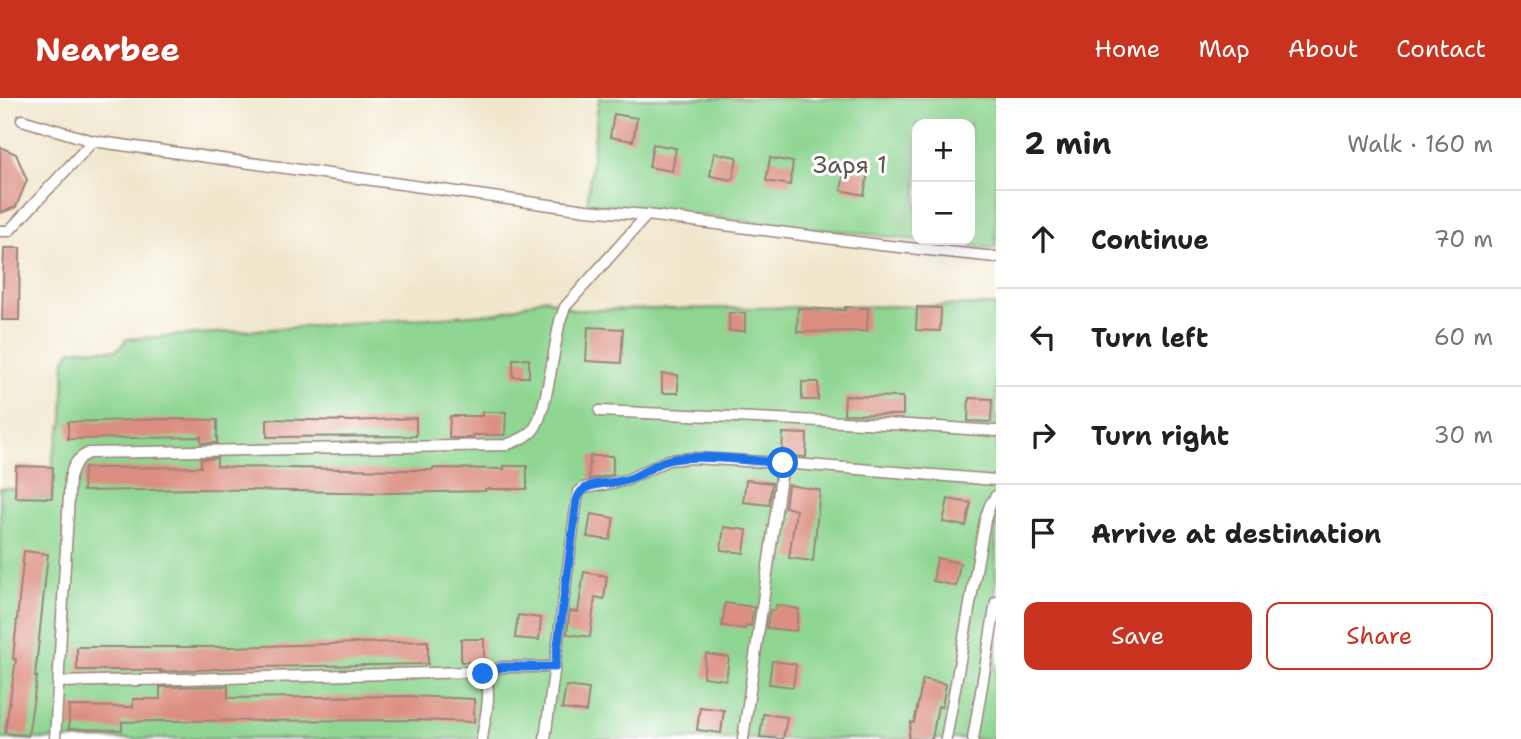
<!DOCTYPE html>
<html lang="en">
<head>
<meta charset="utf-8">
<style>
  :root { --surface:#fff; --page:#f2f2f2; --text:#202124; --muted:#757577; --line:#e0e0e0; --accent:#c8321e }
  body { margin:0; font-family:"Shantell Sans",sans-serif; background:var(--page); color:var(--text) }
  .controls { position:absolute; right:21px; top:21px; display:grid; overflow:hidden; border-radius:14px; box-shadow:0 7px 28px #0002 }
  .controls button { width:63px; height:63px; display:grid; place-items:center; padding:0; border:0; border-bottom:2px solid var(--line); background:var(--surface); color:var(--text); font:35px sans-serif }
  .stop { position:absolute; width:21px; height:21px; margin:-16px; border:5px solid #1a73e8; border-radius:50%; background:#fff }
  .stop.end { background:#1a73e8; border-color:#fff; box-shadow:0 2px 7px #0008 }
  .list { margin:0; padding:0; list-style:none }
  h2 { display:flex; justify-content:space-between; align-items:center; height:91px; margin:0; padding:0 28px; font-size:30px }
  h2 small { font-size:23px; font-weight:400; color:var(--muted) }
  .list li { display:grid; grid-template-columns:46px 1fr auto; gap:21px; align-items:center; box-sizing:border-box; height:98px; padding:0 28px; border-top:2px solid var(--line) }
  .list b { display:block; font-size:26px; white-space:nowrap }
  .list em { font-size:23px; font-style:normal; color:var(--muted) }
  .actions { display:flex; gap:14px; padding:21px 28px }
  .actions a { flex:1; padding:16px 0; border:2px solid var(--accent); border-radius:14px; text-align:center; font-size:24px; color:var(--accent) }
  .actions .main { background:var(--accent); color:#fff }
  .icon { flex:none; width:38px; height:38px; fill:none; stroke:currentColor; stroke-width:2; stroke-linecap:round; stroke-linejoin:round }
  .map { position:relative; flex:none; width:996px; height:641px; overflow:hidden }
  header { display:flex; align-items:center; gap:42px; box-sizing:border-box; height:98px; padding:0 35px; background:var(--accent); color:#fff }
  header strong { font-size:33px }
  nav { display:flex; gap:38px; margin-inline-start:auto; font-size:24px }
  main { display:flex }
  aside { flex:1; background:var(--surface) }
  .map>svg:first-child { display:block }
</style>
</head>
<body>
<header>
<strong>Nearbee</strong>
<nav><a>Home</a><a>Map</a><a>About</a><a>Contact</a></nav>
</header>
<main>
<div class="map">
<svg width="996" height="641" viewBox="0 0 996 641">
  <rect width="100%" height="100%" fill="#fff"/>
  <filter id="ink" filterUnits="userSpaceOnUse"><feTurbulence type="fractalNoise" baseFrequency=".0143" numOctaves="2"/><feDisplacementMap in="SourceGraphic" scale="14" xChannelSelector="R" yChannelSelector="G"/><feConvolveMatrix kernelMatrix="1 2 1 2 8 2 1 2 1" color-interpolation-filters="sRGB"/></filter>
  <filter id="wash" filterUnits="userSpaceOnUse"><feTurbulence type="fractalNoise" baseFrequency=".00686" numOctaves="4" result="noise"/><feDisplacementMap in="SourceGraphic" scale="28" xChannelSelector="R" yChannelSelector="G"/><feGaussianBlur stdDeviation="1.57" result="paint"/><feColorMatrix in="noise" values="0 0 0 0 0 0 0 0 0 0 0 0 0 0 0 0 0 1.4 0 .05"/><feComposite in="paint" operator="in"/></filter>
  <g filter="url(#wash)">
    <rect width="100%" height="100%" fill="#f0e7cc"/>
    <path fill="#8ed691" stroke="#6c7a5e" stroke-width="2" fill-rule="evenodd" d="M599 0H996V151L587 105ZM917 26H970V142H917Z
      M545 200 574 212 996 207V641H0V390L15 391V398L52 400 53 357 63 323 65 261 72 251 117 252 127 241 499 215Z"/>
    <g id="blocks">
      <path fill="#dc8e80" d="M614 16 637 20 633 43 610 39Z
        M653 46 676 50 672 73 649 69Z
        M0 49 16 56 27 82 16 109 0 115Z
        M714 55 737 59 733 82 710 78Z
        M770 60 793 64 790 87 766 83Z
        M845 70 868 74 864 97 841 92Z
        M4 150H20L19 222H2Z
        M845 209 868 210 867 233 797 234 798 210 845 212Z
        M917 209 941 210 940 233 916 232Z
        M729 215H745V233H729Z
        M588 229 623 231 621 265 586 263Z
        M513 261H529V279H513Z
        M662 276 678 277V295H662Z
        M802 284H818V302H802Z
        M845 298 903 299V317L844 316Z
        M969 300 992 301 991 324 968 323Z
        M482 314H506L505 337H473V340H449L450 318H482Z
        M416 320V338L267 339V321L351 323Z
        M168 321 217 322V345H201V339L68 341V324Z
        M783 335 807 336 806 359 782 357Z
        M590 358H613V377L589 381Z
        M217 360V368L228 369 399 372H433V370L504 371V368H527V391H485V393L387 395 200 391 83 393 84 370 201 369V361Z
        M16 368 53 369 52 400 15 399Z
        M746 382 772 385 769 407 743 404Z
        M788 387 820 392 813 463 789 460 796 412 785 409Z
        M948 401 971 405 966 428 943 424Z
        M591 416 614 420 610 442 587 439Z
        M724 429 747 432 744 455 721 452Z
        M24 453 48 456 35 579H37L28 638 5 635 16 561H13Z
        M937 460 960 465 956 488 933 483Z
        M584 474 607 478 604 501 595 499 590 539 567 536 570 513 578 514Z
        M725 505 754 509 751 528 746 527 745 531 722 528Z
        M776 507 799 511 796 533 767 530 770 512H775Z
        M518 517 541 520 539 542 515 540Z
        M461 541H484V564H461Z
        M428 543V566L256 569 160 574 161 572H77V549H233Z
        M706 556 729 559 726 582 703 579Z
        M772 563 796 566 793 589 769 586Z
        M923 581 946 586 942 609 938 608 932 641H908L911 624 914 625Z
        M228 588V600L409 598 474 601V624L416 622 157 623 122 624V632L69 631V608L133 609V601H160V589Z
        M566 588 589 591 586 614 562 611Z
        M700 609 724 612 721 635 697 632Z
        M763 616 787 619 783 641 760 639Z"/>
    </g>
  </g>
  <g filter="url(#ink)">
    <use href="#blocks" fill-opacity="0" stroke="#9d837c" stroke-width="2"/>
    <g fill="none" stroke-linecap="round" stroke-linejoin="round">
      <defs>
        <path id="service" d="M22 22 93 43 586 112 647 117
          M0 133H9L93 43
          M600 313 909 327 996 333
          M483 576 502 569H555
          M59 584 473 574 483 576C494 592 484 622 482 641
          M55 641 70 380C73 367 77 360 89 355L506 347C516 343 527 340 534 331 547 312 554 249 560 223L565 209 647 117 880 147 996 159
          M545 641 577 402 579 394 584 390 627 382 668 362 692 360 783 365 996 382
          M743 641 783 365
          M946 641 985 422 990 407 996 398
          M973 641 996 504"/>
      </defs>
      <use href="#service" stroke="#9d837c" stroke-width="13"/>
      <use href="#service" stroke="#fff" stroke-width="10"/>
    </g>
  </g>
  <g fill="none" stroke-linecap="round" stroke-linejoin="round" filter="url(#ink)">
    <path stroke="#1a73e8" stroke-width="9" d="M483 576 502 569H555L577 402C583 382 606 387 623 383 640 379 653 366 668 362 695 355 754 363 783 365"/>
  </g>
  <g text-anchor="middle" stroke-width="6" stroke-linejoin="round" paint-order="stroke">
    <g font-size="24" fill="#5e564a" stroke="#fff">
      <text x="850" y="75">Заря 1</text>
    </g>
  </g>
</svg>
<div class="controls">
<button>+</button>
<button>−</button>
</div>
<div class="stop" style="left:783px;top:365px"></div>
<div class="stop end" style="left:483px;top:576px"></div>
</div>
<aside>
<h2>2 min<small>Walk · 160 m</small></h2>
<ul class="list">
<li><svg class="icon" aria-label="ahead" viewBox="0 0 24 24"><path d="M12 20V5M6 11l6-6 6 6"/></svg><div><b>Continue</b></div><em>70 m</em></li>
<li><svg class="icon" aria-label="left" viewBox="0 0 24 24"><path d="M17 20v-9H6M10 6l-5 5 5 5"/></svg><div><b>Turn left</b></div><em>60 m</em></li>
<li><svg class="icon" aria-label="right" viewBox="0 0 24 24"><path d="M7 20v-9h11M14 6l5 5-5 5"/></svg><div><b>Turn right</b></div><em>30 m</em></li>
<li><svg class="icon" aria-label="arrive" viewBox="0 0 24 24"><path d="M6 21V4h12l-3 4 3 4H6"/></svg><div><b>Arrive at destination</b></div></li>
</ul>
<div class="actions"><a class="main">Save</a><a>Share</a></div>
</aside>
</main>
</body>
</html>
